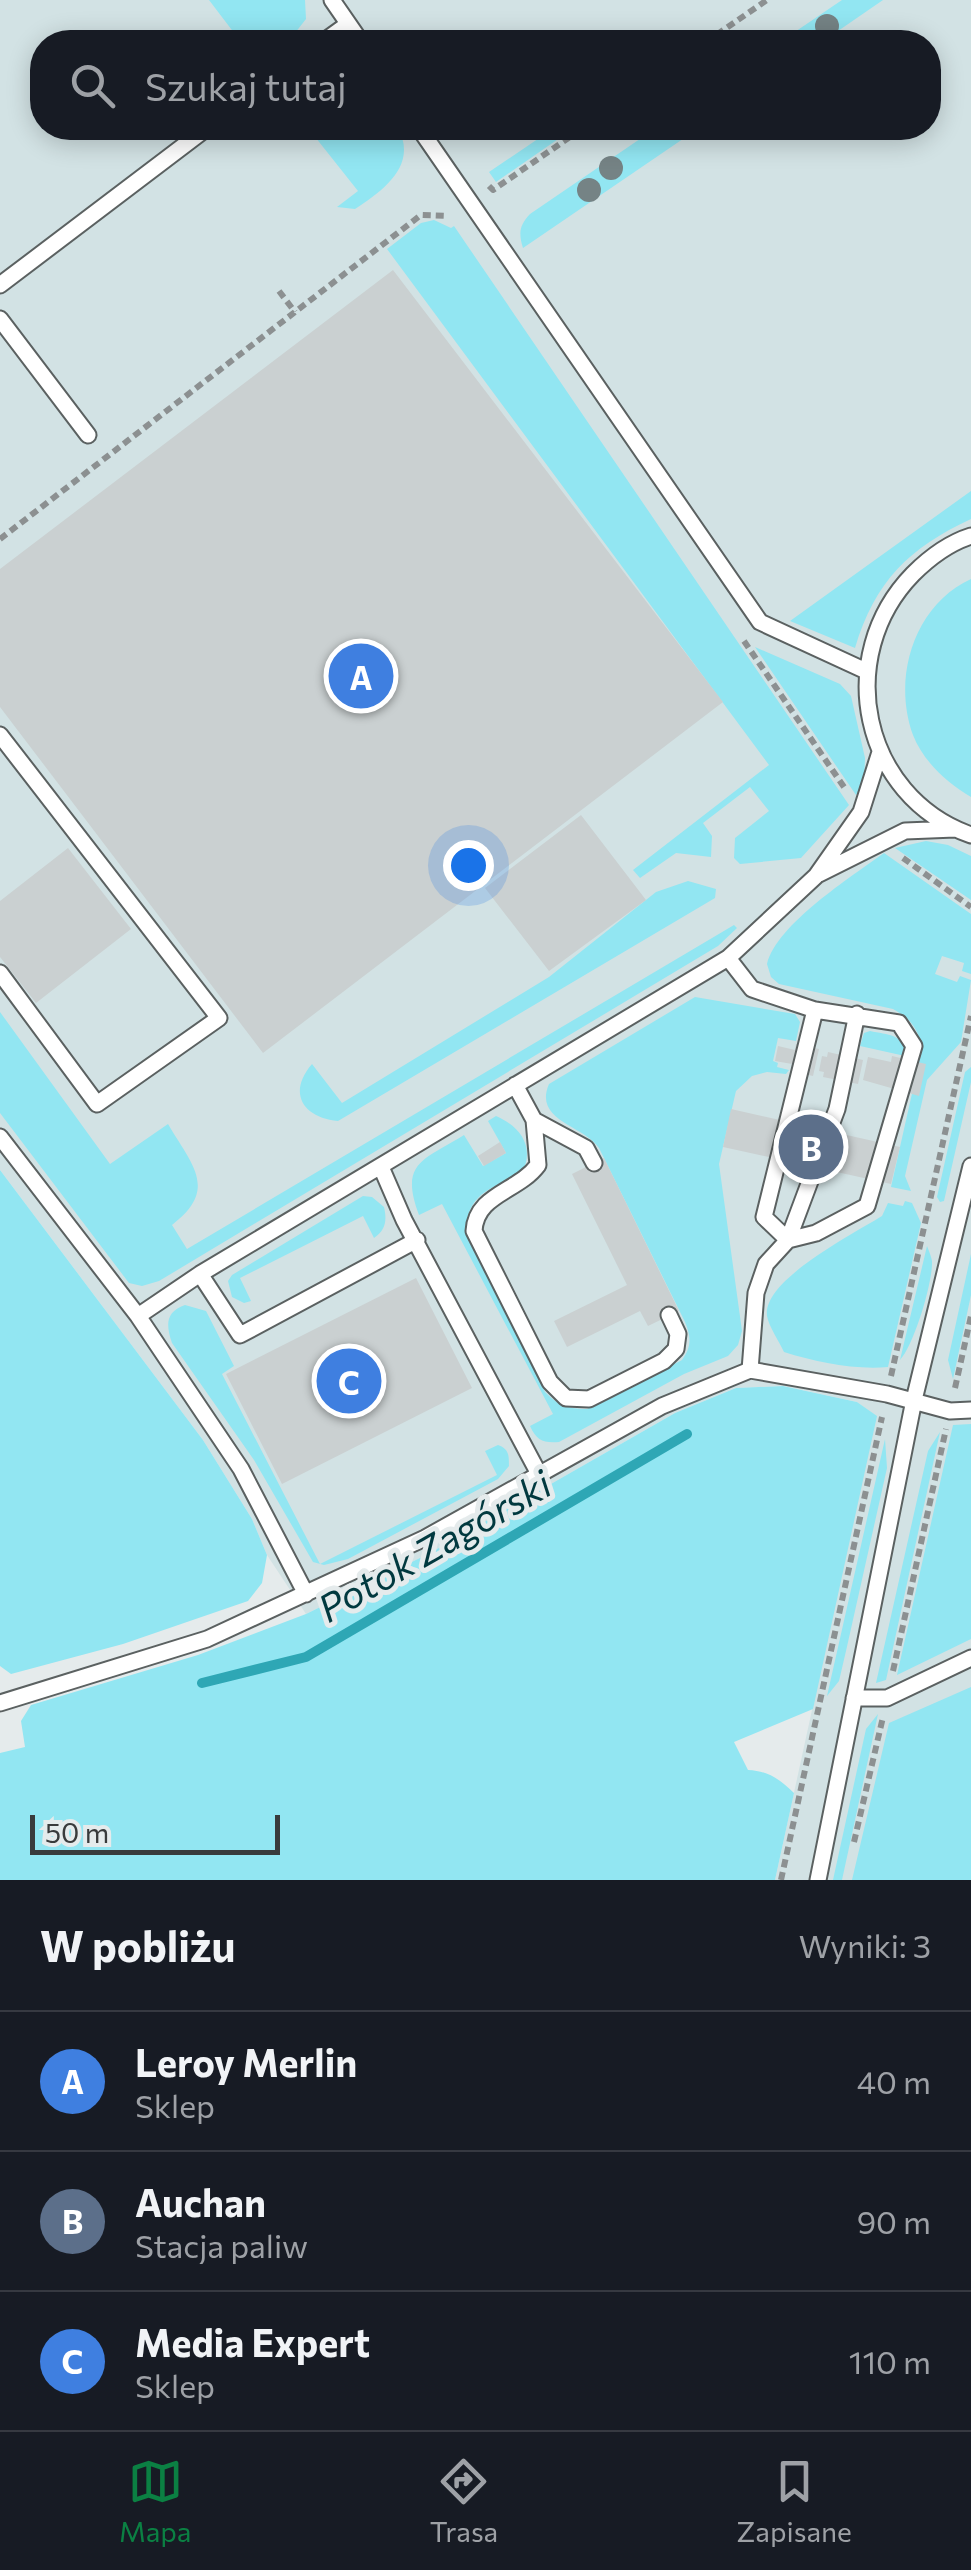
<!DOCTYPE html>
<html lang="pl">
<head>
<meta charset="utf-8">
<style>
  :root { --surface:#171b24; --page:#20242c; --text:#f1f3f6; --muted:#9ea1a6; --line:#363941; --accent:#0b8043 }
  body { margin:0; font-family:Commissioner,sans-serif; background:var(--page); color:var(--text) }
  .scale { position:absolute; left:30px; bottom:25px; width:250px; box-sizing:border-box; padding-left:10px; border:5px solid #393b3c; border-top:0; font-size:28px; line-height:35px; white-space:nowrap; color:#393b3c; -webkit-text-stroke:8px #e5ebec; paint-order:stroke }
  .you { position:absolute; left:468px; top:865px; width:35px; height:35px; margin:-25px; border:8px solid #fff; border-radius:50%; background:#1a73e8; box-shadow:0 0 0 15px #1a73e833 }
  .badge { display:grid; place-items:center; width:65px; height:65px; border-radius:50%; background:var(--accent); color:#fff; font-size:32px; font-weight:700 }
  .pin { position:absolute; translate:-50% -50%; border:5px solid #fff; box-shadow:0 2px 10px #0006 }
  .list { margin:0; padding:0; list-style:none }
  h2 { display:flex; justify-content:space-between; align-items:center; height:130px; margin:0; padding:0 40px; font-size:42px }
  h2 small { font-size:32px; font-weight:400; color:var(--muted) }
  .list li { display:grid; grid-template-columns:65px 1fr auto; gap:30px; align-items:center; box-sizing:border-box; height:140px; padding:0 40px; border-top:2px solid var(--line) }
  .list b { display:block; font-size:38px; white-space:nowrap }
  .list p { margin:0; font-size:32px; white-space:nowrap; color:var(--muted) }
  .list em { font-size:32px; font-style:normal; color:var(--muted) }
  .icon { flex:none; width:55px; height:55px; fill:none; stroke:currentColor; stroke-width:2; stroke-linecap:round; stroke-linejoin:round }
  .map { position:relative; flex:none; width:971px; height:1880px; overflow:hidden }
  .search { position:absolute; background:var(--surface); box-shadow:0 5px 25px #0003; left:30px; right:30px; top:30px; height:110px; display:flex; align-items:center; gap:25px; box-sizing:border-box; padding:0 35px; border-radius:40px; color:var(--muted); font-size:38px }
  .sheet { height:550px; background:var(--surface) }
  nav { display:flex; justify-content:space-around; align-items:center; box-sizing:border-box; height:140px; border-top:2px solid var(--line); background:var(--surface); font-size:28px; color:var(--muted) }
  nav a { display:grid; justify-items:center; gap:5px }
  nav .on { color:var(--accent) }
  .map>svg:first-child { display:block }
</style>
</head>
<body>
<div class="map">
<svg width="971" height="1880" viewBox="0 0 971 1880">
  <rect width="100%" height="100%" fill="#e5ebec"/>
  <path fill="#d2e2e4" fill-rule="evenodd" d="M0 0H971V1880H775L876 1416 857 1402 784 1386 736 1388 675 1413 430 1553 306 1614 267 1555 252 1519 203 1440 0 1170ZM42 42H928V128H42Z"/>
  <path fill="#92e6f2" d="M209 0H305L306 19 288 42H241Z
    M842 0H883L822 42H780Z
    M308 128H398C418 165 384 190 355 209L337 207 358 191Z
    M554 128H574L496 182 489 172Z
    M656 128H699L523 248C518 232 520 225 530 214Z
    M434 220 451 228 454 226 849 805 801 858 740 864 734 858 735 838 769 811 750 787 703 823 712 836 711 857 676 853 640 878 633 870 769 765 387 249 421 223Z
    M971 491V519C909 548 875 581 855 648L790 621Z
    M971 579V797C947 783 923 761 913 735 892 678 914 605 971 579Z
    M755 647 840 684 851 696 865 758 864 781 856 795Z
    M926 841 948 845 971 856V900L895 848Z
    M884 853 971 914V974L962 971 964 963 942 956 935 974 957 982 960 976 971 980 961 1042 927 1080 905 1176 911 1191 891 1187 922 1049C918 1028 911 1019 893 1009L779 984 771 977 767 964C777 924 851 877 884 853Z
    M688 881 716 889 715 898 338 1121C303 1118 287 1093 312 1064L342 1103 549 977 656 892Z
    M734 925 737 928 718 946 159 1281 142 1286 129 1283 0 1113V1012L110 1164 168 1124C192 1165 219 1189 172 1225L187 1249Z
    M695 997 795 1014 800 1022 796 1041 778 1038 773 1061 778 1063 777 1067 789 1070 786 1074 767 1072 752 1076 736 1091 719 1164 742 1331 738 1345 728 1356 684 1374 559 1442C543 1443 537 1441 530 1426L553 1414 442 1204 419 1215C399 1162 424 1160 464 1135L483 1166 506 1153 488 1121 496 1116C521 1127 535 1147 522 1173 489 1189 466 1194 466 1234L545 1392C558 1405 568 1409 587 1409L682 1360C692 1346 691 1337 685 1322L599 1148C584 1125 533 1121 549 1084Z
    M870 1031C888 1035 906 1034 905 1056L860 1046 864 1033Z
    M971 1067V1082L944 1201 940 1202 937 1197 965 1072Z
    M0 1170 203 1440 252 1519 267 1555 262 1583 248 1601 123 1644 11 1674 0 1666Z
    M363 1196 372 1197 384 1207C387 1220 386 1230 374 1238L363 1216 240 1278 251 1301 244 1303 232 1297 228 1281 232 1275Z
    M905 1201 912 1203 921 1223 888 1367C854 1370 816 1362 784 1352 779 1341 769 1327 767 1316 762 1280 855 1233 882 1216L888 1203 903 1206Z
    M927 1246C929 1251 931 1256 932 1261 933 1282 914 1345 900 1360Z
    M971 1254V1295L953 1379 948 1360Z
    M185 1305 206 1311 234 1366 222 1374 320 1564 497 1475 485 1451 498 1445C509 1449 509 1455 509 1466L498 1479 348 1559 324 1565 313 1562 254 1460 172 1343C166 1325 165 1312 185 1305Z
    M783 1386 857 1402 877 1416 813 1709 734 1742 748 1770C769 1771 779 1779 794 1793L775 1880H0V1753L25 1747 21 1721 31 1705 198 1655 306 1614 430 1553 675 1413 736 1388Z
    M971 1424V1639L897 1675 953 1425Z
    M940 1432 886 1680 876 1683 928 1451Z
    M885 1439 887 1468 846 1651 839 1681 827 1696Z
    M971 1687V1880H852L889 1723Z
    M878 1714 842 1880H833L866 1729Z"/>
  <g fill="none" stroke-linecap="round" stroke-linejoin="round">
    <path stroke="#2ea7b5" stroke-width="10" d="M202 1683 306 1657 687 1434"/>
  </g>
  <path fill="#cad0d1" d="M393 270 723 702 263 1053 0 707V569Z
    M581 815 646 900 549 971 485 888Z
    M68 848 131 929 36 1003 0 957V901Z
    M796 1044 819 1049 813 1076 791 1071 792 1064 775 1061 778 1046 795 1050Z
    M828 1052 863 1060 858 1084 823 1077 824 1072 819 1071 822 1056 827 1057Z
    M892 1056 926 1064 919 1096 863 1080 868 1057 891 1062Z
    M731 1109 900 1147 891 1184 723 1147Z
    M500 1142 506 1153 484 1166 478 1156Z
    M604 1158 679 1311 648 1326 640 1311 567 1347 554 1321 627 1285 572 1174Z
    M416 1278 472 1388 282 1484 226 1374Z"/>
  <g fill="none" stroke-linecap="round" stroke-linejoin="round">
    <defs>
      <path id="lane" d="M332 0 361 42
        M323 42 348 24
        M419 128 760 622 866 671
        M0 285 207 128
        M0 319 88 435
        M971 536C949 543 929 558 913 574 833 656 861 796 971 835
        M0 735 219 1018 97 1104 0 973
        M819 874 905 831 955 829
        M728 958 752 989 815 1010 764 1217 788 1240 766 1264 756 1293 750 1370
        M515 1085 534 1120 538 1165C518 1192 476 1194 474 1231L550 1382 566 1398 589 1399 664 1361 676 1349 678 1334 669 1315
        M534 1120 586 1148 594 1163
        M0 1137 138 1316 241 1469 306 1594
        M381 1167 404 1220 539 1474
        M788 1240 816 1233 867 1206 914 1046 899 1023 815 1010
        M788 1240 837 1109 857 1014
        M200 1274 240 1335 417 1240
        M138 1316 200 1274 728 958 816 876 861 812 880 752
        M854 1698H887L971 1658
        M0 1703 207 1639 425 1538 662 1406 750 1370 887 1394 950 1411 971 1410
        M818 1880 914 1400 971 1166"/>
    </defs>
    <use href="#lane" stroke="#5b6161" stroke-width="19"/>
    <path stroke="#8c9091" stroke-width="6" stroke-dasharray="8 5" stroke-linecap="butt" d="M706 42 767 0
      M489 186 493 190 583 128
      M279 291 295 312
      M0 539 421 215 448 216
      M744 641 844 787
      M903 858 971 907
      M891 1376 971 1016
      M955 1388 971 1316
      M893 1671 946 1429
      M854 1842 883 1717
      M781 1880 882 1417"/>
    <use href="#lane" stroke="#fff" stroke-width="15"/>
  </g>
  <g fill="#758385">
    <circle cx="827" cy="26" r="12"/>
    <circle cx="611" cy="168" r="12"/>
    <circle cx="589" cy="190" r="12"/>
  </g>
  <g text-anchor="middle" stroke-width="10" stroke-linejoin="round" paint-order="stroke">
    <g font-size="38" font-style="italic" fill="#01393f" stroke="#e5ebec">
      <text transform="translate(435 1547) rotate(-30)" y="13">Potok Zagórski</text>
    </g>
  </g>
</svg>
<div class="scale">50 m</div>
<div class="you"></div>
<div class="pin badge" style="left:361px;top:676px;background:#3f7fe0">A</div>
<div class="pin badge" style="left:811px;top:1147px;background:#5c6f8a">B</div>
<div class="pin badge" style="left:349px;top:1381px;background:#3f7fe0">C</div>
<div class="search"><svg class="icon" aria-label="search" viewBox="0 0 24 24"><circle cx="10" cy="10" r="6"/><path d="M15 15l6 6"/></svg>Szukaj tutaj</div>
</div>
<section class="sheet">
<h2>W pobliżu<small>Wyniki: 3</small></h2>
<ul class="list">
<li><span class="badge" style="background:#3f7fe0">A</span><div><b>Leroy Merlin</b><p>Sklep</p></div><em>40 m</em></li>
<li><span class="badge" style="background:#5c6f8a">B</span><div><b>Auchan</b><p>Stacja paliw</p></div><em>90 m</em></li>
<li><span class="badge" style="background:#3f7fe0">C</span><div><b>Media Expert</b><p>Sklep</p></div><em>110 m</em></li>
</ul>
</section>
<nav>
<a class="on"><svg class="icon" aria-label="map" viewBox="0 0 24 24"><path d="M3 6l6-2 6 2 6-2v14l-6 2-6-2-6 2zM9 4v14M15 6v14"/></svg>Mapa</a>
<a><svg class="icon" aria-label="directions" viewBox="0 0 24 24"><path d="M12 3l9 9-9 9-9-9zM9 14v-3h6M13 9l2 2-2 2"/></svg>Trasa</a>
<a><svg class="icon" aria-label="saved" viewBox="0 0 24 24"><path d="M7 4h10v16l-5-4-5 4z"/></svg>Zapisane</a>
</nav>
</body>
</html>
